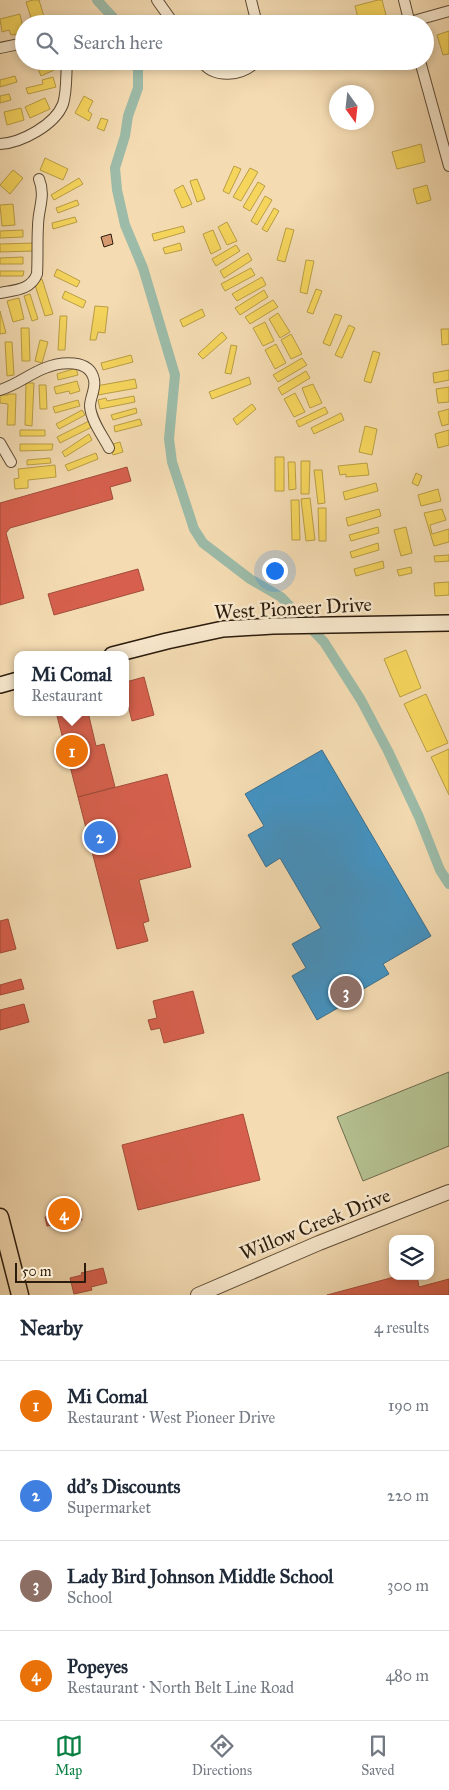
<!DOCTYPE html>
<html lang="en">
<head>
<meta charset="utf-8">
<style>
  :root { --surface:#fff; --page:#f6f6f7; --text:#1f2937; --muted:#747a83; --line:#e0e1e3; --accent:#0b8043 }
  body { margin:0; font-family:"IM FELL Great Primer",serif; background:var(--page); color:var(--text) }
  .controls { position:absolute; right:15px; bottom:15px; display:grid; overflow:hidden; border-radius:10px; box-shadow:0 2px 8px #0003 }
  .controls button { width:45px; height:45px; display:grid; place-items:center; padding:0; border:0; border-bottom:1px solid var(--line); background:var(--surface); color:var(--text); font:25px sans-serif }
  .compass { position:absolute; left:329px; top:85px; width:45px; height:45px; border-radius:50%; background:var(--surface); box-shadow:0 2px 8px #0003; rotate:165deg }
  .scale { position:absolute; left:15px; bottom:12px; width:71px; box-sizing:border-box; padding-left:5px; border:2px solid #2b1c0d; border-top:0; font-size:14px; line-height:18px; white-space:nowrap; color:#2b1c0d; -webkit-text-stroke:4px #f8e8cd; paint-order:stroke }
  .you { position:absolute; left:274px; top:570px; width:18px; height:18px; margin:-12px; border:4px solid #fff; border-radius:50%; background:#1a73e8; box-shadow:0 0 0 8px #1a73e833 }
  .badge { display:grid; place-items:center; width:32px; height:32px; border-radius:50%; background:var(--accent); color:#fff; font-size:16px; font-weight:700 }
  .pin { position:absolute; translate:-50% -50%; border:2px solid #fff; box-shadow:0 1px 5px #0006 }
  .popup { position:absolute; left:14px; top:651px; width:115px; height:65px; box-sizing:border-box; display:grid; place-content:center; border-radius:10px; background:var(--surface); filter:drop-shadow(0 1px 4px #0005); font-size:16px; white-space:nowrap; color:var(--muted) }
  .popup b { font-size:19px; color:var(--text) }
  .popup::after { content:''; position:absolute; left:50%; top:100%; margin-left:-10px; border:10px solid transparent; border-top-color:var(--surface) }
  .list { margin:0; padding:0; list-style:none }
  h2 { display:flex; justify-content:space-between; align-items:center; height:65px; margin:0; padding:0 20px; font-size:21px }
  h2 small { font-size:16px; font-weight:400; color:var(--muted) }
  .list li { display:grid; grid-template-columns:32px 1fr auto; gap:15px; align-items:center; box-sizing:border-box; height:90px; padding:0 20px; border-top:1px solid var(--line) }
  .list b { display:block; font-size:19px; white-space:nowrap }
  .list p { margin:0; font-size:16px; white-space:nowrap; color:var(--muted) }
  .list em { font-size:16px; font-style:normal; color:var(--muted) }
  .icon { flex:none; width:28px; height:28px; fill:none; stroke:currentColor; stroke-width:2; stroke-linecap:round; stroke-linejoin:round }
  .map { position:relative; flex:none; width:449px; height:1295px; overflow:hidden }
  .search { position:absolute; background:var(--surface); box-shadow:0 2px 8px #0003; left:15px; right:15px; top:15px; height:55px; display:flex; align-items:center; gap:12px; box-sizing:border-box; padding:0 18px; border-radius:28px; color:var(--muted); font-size:19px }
  .sheet { height:425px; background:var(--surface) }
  nav { display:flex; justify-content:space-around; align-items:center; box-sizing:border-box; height:70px; border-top:1px solid var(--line); background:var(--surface); font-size:14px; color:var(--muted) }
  nav a { display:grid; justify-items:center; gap:2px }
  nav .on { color:var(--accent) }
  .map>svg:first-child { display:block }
</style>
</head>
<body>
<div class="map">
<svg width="449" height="1295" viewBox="0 0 449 1295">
  <rect width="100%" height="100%" fill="#f4dbb2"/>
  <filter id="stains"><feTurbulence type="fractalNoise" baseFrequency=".004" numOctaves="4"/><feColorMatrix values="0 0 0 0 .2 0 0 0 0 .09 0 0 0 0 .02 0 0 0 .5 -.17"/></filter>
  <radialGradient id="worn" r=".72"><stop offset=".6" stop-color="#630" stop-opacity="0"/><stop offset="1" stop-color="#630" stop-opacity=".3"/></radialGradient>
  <path fill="#b5c191" stroke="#706e4f" d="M449 1072V1146L363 1181 337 1117Z"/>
  <path fill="#f6d55c" stroke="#b99e44" d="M33 0H39L45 20 34 24H33L26 2Z
    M378 0H382L386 15 359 22 355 6Z
    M20 14 24 33 11 35 9 30 2 32 0 19Z
    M449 31V54L443 55 437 35Z
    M35 61H50L54 70 41 76Z
    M15 76 17 82 0 87V80Z
    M53 77 56 87 28 94 26 88 43 84 42 80Z
    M9 94 11 100 0 103V96Z
    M84 96 93 101 88 111 92 114 89 121 75 113Z
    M45 98 50 109 30 118 25 107Z
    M21 108 24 120 7 125 4 112Z
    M101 118 108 120 104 131 97 128Z
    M421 144 425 162 397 169 392 152Z
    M45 158 68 169 63 180 40 170Z
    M234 166 241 169 229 194 223 191Z
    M250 168 258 172 241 201 233 197Z
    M13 170 23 178 10 194 0 185Z
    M79 178 83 184 54 200 51 195Z
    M197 179 205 199 197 202 190 181Z
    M258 182 265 186 250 211 243 207Z
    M183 185 192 204 182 208 174 190Z
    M427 185 431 200 417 204 413 189Z
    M265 196 272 200 257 225 251 221Z
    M77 200 79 205 58 213 56 208Z
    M13 204 15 225 2 226 0 205Z
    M274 208 279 211 267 232 262 229Z
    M75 217 77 222 53 229 52 223Z
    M227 222 237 241 227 245 218 227Z
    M183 226 185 232 154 241 152 234Z
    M286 228 294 230 285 262 277 260Z
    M23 230V237L0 238V231Z
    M213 230 221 249 211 254 203 234Z
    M34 243V251L0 252V244Z
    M180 243 182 250 165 254 163 248Z
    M236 245 240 251 216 266 212 259Z
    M248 253 252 260 224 278 220 271Z
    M23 257V264H0V258Z
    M306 260 314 261 307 294 300 292Z
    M251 268 255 275 225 291 221 284Z
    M57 269 80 281 77 287 54 276Z
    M0 271H24L23 276H0Z
    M262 277 266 285 237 301 232 294Z
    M42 279 53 314 45 316 34 282Z
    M316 289 322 291 313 314 307 312Z
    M264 290 268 297 240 315 235 308Z
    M65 291 86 301 83 308 62 298Z
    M30 294 38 319 32 321 24 296Z
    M19 298 24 319 13 322 7 301Z
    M273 300 278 307 250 324 245 317Z
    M95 306 108 307 105 333 98 332 96 340H90Z
    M202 309 205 316 183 327 180 320Z
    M0 311 6 333 0 334Z
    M278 313 290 332 280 338 269 319Z
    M335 314 342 316 330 346 323 343Z
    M60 316H67L65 350H58Z
    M265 322 274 341 263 346 253 328Z
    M349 325 355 328 342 358 335 355Z
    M21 328H29L30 361H22Z
    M441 329H449V344L442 345Z
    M222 332 227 338 203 359 198 354Z
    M291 334 302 354 291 359 281 340Z
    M40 340 48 342 42 363 35 361Z
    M5 342H12L14 375 7 376Z
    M276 344 286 363 275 369 265 350Z
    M231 345 237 346 231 374 225 373Z
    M373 351 380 353 371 383 364 381Z
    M131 355 133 362 103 370 101 363Z
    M302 358 307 365 278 382 273 375Z
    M76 368 78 375 58 380 57 374Z
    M449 370V380L434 383 433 373Z
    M306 371 310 378 282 395 278 388Z
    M249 377 251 384 212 399 209 392Z
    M135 379 137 388 98 395 96 386Z
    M77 381 80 391 70 394 69 391 56 394 54 387Z
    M26 383H34L32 426 25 425Z
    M313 384 322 403 310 408 302 388Z
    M39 385H46L47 409H40Z
    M449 387V402L438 403 436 389Z
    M295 393 305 412 294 417 284 399Z
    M8 394H16L15 425H7L8 404 0 403V395H8Z
    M134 396 135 402 100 409 98 400 106 398 107 401Z
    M78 400 80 406 55 413 53 407Z
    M252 404 256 409 237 425 233 419Z
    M325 407 328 413 299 427 296 421Z
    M136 408 137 413 113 420 111 415Z
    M449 409V424L442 426 438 412Z
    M82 410 85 415 59 429 56 424Z
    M341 413 344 420 314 434 311 428Z
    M140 419 142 425 115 432 114 426Z
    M89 421 92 427 60 443 57 437Z
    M365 426 377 429 372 455 359 452Z
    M20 430H45V436H20Z
    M449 430V445L438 448 435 434Z
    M89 434 92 440 65 457 62 452Z
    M120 442 123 452 113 455 110 445Z
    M20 444H53L52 450 20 451Z
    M96 453 98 459 68 471 65 465Z
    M275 457H284V491H275Z
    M50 458 51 463 27 465V460Z
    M301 461H310L309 494H301Z
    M288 462H295L296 489 289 490Z
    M367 463 369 475 346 477V474L340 475 338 466Z
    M55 465 56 477 28 480V488L15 489 14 479 19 478 18 469Z
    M314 470H322L325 503 318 504Z
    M416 473 422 476 418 486 412 483Z
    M376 483 378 491 345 500 343 492Z
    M438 489 441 501 421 506 418 495Z
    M310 498 315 540 306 541 301 499Z
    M291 500H299L300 540H292Z
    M318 508H326V541H319Z
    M379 509 381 516 348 526 346 518Z
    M442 509 446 520 430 525 432 534 449 529V542L434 546 424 513Z
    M378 527 379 533 351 541 349 535Z
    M406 527 412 553 401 556 394 530Z
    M378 543 379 550 352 558 350 552Z
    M449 555V561L435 562 434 556Z
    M383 561 384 568 356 576 354 569Z
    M411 567 412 573 399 576 397 570Z
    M449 582V595L435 596 434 583Z
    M406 650 421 688 400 697 384 659Z
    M426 694 448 743 427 752 404 704Z
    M449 749V795L431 757Z"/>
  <path fill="#d6604d" stroke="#a34c3a" d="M127 467 131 481 110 487 113 499 10 528 6 533 24 598 0 605V503Z
    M138 569 144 590 54 615 48 594Z
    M144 677 154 715 132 721 126 697V682Z
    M56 712H88L96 746 104 744 115 787 78 797Z
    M167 774 191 867 139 880 149 921 143 923 148 941 117 949 78 797Z
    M8 919 16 949 0 953V921Z
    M21 979 24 989 0 995V985Z
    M193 991 204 1033 164 1043 160 1028 151 1030 148 1020 157 1018 153 1001Z
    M24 1004 29 1022 0 1030V1010Z
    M243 1114 260 1180 138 1210 122 1145Z
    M78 1205 82 1220 47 1226 45 1217 49 1216 48 1212Z
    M103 1268 107 1283 91 1287 92 1290 74 1294 70 1278 82 1275 81 1273Z
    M398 1276H417L419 1287 449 1279V1295H327Z"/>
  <path fill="#4393c3" stroke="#3c6f8c" d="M322 750 431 936 383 964 389 974 360 991 362 994 317 1020 292 976 306 968 292 944 321 928 280 858 266 867 248 835 264 826 245 794Z"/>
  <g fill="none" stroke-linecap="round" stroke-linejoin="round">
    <path stroke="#9cbba8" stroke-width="10" d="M97 0 119 24
      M138 61V88L128 116 125 136 115 168 117 190 125 225 143 268 175 375 169 439 172 462 194 529 203 543 250 579 281 597 324 642 361 700 388 751 419 817 440 870 449 884"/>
  </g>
  <path fill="#d6996f" stroke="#2b1c0d" d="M111 234 113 244 104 247 101 237Z"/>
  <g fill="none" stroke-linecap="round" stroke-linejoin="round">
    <defs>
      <path id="minor" d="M157 0 174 24
        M251 0 257 24
        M404 0 410 24
        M410 22 449 11
        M0 48 24 43
        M201 61C214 79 242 77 257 61
        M420 61 449 166
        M0 144C21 143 55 125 63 104 67 92 66 74 67 61
        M0 293C15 290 31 290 37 274 38 258 37 242 38 226 38 209 46 196 39 179
        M0 390C17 385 29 374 45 368 60 362 90 358 94 380 96 388 90 398 90 406 91 421 103 436 109 448
        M0 443 11 462"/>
      <path id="tertiary" d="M198 1295 319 1243 449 1192"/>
      <path id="secondary" d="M112 655 167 641 223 629 273 626 449 623
        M0 685 18 680"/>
      <path id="primary" d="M0 1217 20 1295"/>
    </defs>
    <use href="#minor" stroke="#5d4c36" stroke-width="12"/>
    <use href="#tertiary" stroke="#5d4c36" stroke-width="16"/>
    <use href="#secondary" stroke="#2b1c0d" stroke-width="18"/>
    <use href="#primary" stroke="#2b1c0d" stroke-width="19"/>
    <use href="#minor" stroke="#f8e8cd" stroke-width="10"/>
    <use href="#tertiary" stroke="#f8e8cd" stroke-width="14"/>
    <use href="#secondary" stroke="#f8e8cd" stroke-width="15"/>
    <use href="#primary" stroke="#f4dbb2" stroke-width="16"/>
  </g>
  <g text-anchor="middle" stroke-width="5" stroke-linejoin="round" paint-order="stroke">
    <g font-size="20" fill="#2b1c0d" stroke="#f8e8cd">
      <text transform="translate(293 608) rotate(-3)" y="7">West Pioneer Drive</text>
      <text transform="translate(315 1224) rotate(-22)" y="7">Willow Creek Drive</text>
    </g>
  </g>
  <rect width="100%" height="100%" filter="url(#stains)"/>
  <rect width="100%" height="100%" fill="url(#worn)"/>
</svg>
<div class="controls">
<button><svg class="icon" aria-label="layers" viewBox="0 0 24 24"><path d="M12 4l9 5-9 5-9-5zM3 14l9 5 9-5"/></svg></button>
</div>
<svg class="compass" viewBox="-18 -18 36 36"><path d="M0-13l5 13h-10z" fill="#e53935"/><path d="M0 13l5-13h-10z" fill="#747a83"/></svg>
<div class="scale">50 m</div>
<div class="you"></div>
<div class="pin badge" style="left:72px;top:751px;background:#e8710a">1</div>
<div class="popup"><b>Mi Comal</b>Restaurant</div>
<div class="pin badge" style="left:100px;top:837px;background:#3f7fe0">2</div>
<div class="pin badge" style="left:346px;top:992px;background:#8d6e63">3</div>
<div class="pin badge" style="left:64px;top:1214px;background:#e8710a">4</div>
<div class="search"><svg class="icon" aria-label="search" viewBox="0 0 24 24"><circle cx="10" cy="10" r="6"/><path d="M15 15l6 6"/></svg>Search here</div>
</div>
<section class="sheet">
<h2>Nearby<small>4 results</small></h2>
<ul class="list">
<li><span class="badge" style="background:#e8710a">1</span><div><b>Mi Comal</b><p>Restaurant · West Pioneer Drive</p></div><em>190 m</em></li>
<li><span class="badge" style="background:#3f7fe0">2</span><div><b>dd's Discounts</b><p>Supermarket</p></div><em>220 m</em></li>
<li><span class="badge" style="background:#8d6e63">3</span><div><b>Lady Bird Johnson Middle School</b><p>School</p></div><em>300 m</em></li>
<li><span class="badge" style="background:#e8710a">4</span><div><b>Popeyes</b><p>Restaurant · North Belt Line Road</p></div><em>480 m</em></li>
</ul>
</section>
<nav>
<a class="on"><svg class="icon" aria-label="map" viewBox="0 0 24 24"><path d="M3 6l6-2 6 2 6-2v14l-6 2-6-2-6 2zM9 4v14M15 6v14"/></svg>Map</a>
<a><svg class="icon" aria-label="directions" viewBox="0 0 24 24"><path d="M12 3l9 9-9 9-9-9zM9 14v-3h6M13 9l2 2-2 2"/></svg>Directions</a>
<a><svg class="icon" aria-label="saved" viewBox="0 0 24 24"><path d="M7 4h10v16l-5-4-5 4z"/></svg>Saved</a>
</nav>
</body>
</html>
